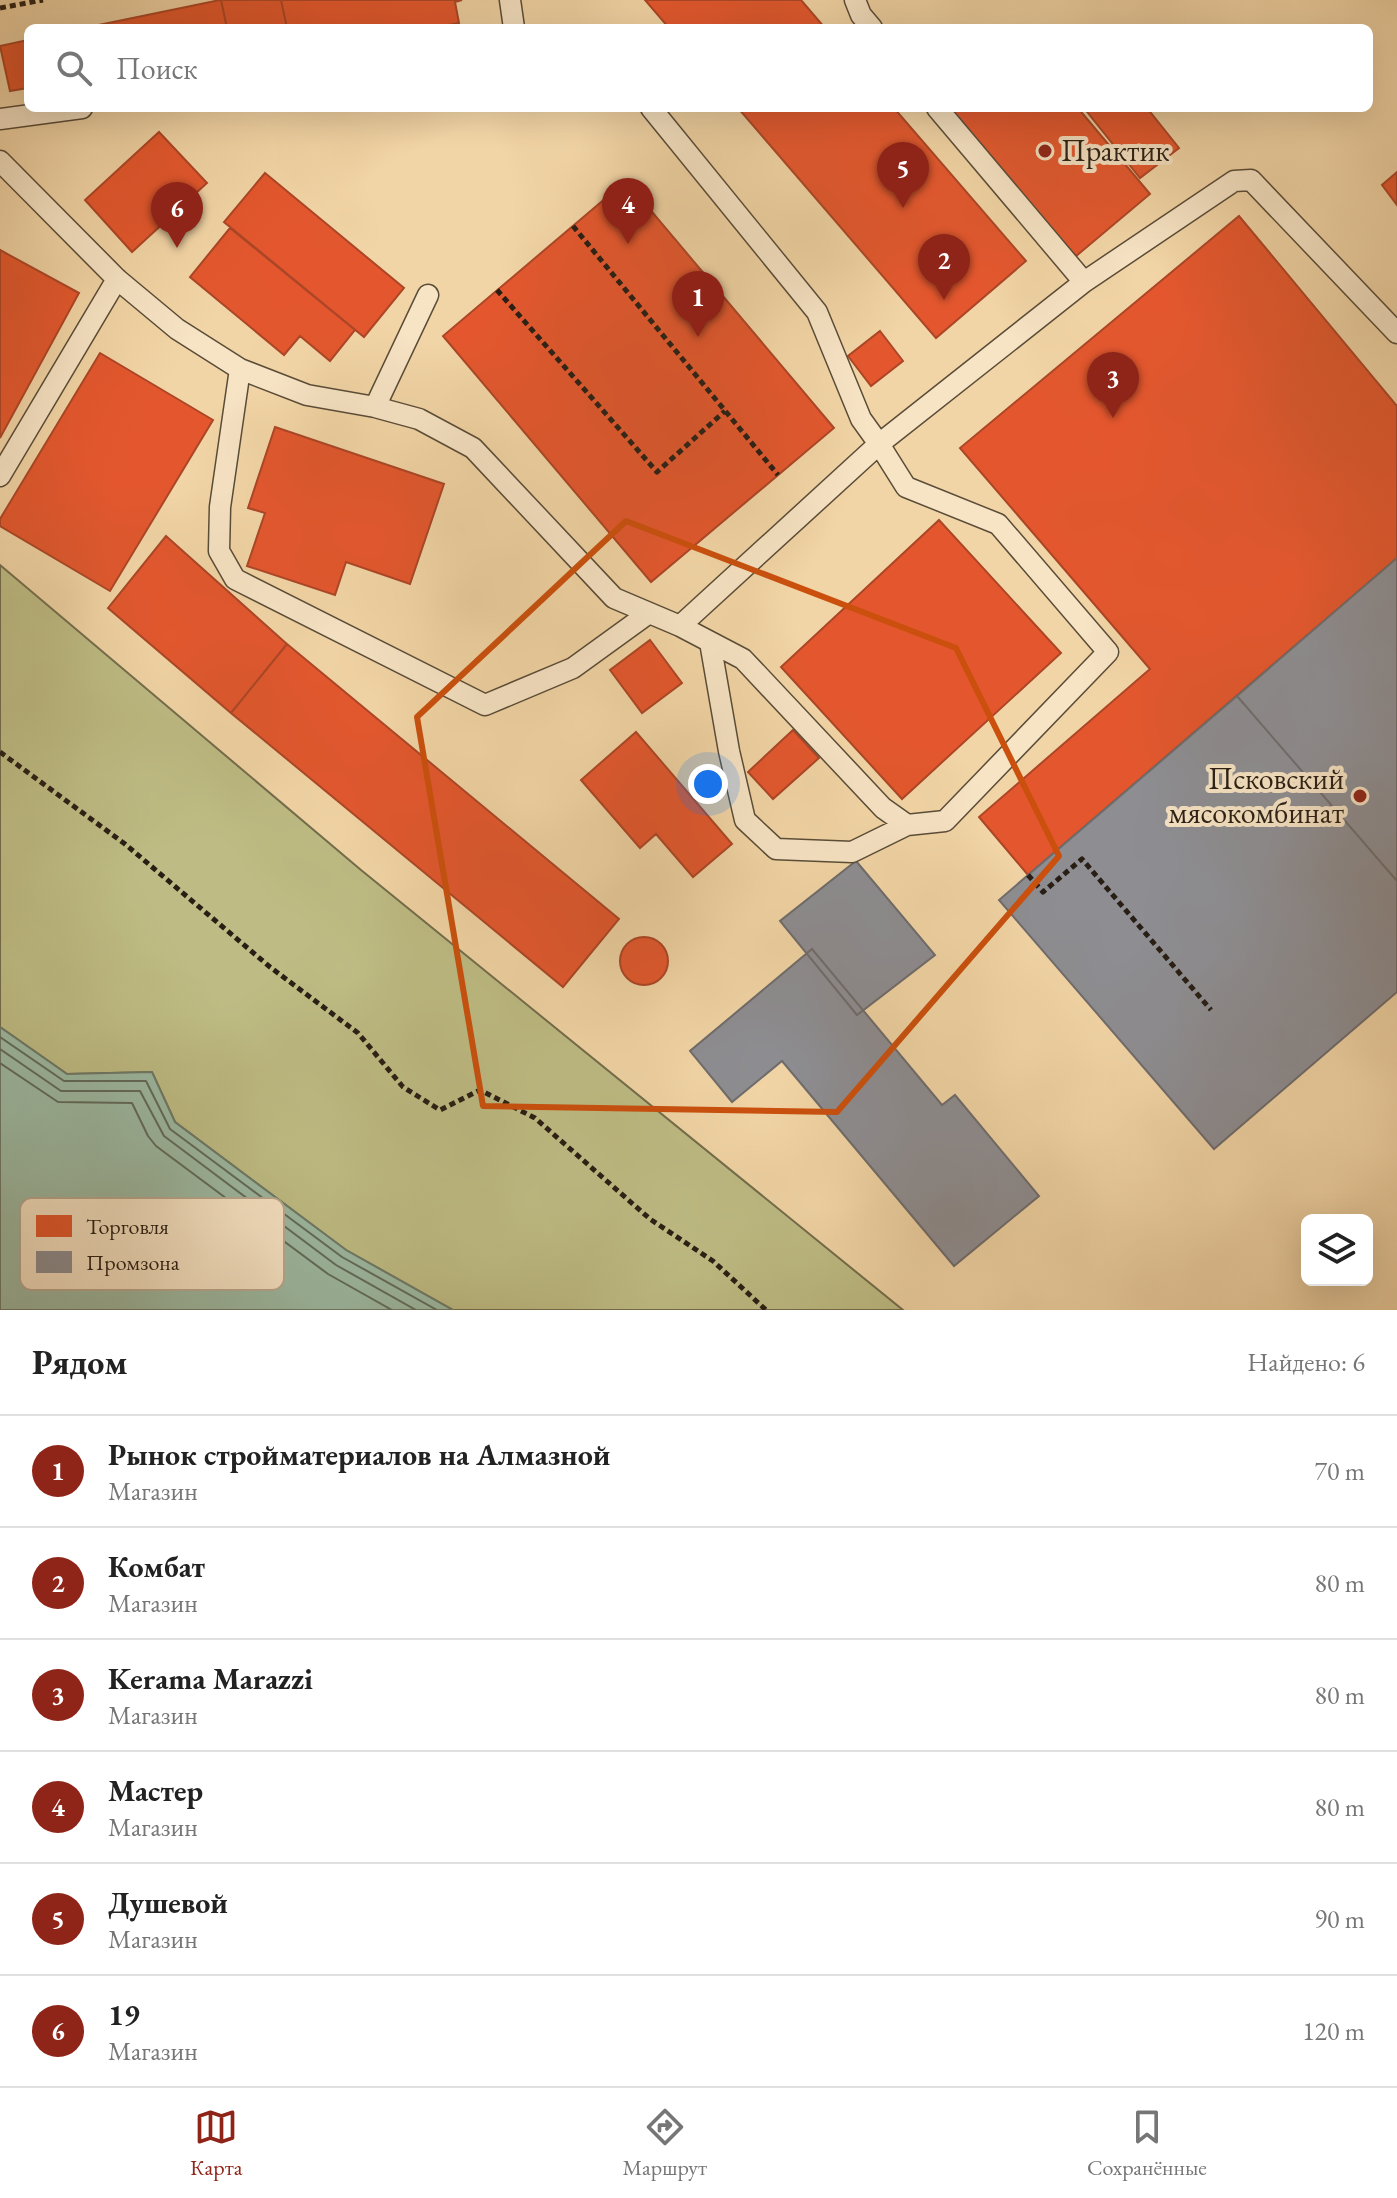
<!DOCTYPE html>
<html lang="ru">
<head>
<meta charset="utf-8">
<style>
  :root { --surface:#fff; --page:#f2f2f2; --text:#222; --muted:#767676; --line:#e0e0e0; --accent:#8f2418 }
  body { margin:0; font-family:"EB Garamond",serif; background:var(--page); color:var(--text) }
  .controls { position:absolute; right:24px; bottom:24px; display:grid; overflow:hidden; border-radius:12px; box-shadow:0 8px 32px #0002 }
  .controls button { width:72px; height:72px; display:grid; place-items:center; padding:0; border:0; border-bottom:2px solid var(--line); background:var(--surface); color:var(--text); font:40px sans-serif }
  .you { position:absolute; left:708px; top:784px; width:28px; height:28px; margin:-20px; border:6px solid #fff; border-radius:50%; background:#1a73e8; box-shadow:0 0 0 12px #1a73e833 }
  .badge { display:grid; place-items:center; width:52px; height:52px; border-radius:50%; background:var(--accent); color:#fff; font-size:26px; font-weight:700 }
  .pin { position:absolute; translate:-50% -66px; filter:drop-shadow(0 2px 4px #0008) }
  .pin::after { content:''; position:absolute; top:42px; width:28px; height:24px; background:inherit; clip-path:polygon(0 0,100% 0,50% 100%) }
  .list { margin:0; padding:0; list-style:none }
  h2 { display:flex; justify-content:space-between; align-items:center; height:104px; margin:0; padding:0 32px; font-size:34px }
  h2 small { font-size:26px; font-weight:400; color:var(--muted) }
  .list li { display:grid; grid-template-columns:52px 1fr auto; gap:24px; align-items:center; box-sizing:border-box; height:112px; padding:0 32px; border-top:2px solid var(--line) }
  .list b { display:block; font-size:30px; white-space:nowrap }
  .list p { margin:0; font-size:26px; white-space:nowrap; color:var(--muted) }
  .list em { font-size:26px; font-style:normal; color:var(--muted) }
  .icon { flex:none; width:44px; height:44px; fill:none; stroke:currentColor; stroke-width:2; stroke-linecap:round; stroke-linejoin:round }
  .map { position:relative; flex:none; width:1397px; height:1310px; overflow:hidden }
  .search { position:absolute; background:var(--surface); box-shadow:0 8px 32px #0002; left:24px; right:24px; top:24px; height:88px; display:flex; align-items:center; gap:20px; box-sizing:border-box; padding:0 28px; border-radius:12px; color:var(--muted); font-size:30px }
  .sheet { height:776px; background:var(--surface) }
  nav { display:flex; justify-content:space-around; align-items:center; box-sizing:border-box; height:112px; border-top:2px solid var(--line); background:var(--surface); font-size:22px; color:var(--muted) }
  nav a { display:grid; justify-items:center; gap:4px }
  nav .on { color:var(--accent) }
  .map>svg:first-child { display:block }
</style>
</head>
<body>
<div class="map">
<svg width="1397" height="1310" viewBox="0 0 1397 1310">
  <rect width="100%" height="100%" fill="#f2d5a6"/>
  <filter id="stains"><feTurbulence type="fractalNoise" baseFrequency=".0025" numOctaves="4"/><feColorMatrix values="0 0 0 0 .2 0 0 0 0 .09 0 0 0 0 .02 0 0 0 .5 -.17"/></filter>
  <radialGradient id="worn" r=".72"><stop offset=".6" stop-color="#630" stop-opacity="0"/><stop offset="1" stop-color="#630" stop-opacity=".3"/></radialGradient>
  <path fill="#bebc84" stroke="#736d4c" stroke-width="2" d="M0 565 361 870 903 1310H453L346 1250 175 1122 152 1072 67 1074 0 1027Z"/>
  <path fill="#9cb9a2" stroke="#6e7b69" stroke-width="2" d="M0 1027 67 1074 152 1072 175 1122 346 1250 453 1310H0Z"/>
  <path fill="#e4572e" stroke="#ac4626" stroke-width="2" d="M221 0H281L287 28H227Z
    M221 0 227 28H84L220 0Z
    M281 0H462L455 2 459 23 432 28H287Z
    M645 0H801L825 28H669Z
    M28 40V88L10 91 0 46Z
    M738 108H894L1026 261 936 338Z
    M939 108H1078L1150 194 1069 262Z
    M1084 108H1147L1179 148 1140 178Z
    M159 132 207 183 132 252 85 200Z
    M1397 172V205L1382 185Z
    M265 173 404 288 364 337 224 222Z
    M626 181 834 428 651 582 443 336Z
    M1239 216 1397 406V558L1028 875 979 817 1150 669 960 448Z
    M230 228 355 330 330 361 300 336 284 355 190 277Z
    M0 250 79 293 0 438Z
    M880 331 903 361 871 386 848 356Z
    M100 353 213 420 110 591 0 526V519Z
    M275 427 444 484 410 584 346 562 335 595 247 566 265 513 248 508Z
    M939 520 1061 653 902 799 781 667Z
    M166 536 287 644 231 713 108 608Z
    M650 640 682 683 642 713 610 670Z
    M287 644 619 919 563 987 231 713Z
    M793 730 819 758 773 799 748 772Z
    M636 732 732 844 693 877 656 834 640 848 581 780Z
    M620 961a24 24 0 1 1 48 0a24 24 0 1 1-48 0Z"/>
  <path fill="#8d8d92" stroke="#6f6c6c" stroke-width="2" d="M1397 558V881L1237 696Z
    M1237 696 1397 881V992L1214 1149 999 900Z
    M856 861 935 955 857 1015 780 921Z
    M812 949 942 1105 955 1095 1039 1196 954 1266 782 1061 732 1102 690 1051Z"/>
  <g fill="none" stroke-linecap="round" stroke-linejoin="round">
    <path stroke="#626c5b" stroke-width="2" d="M0 1037 64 1081H146L170 1129 342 1257 437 1310
      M0 1049 61 1091H140L164 1136 336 1265 416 1310
      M0 1063 58 1102 132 1103 148 1136 156 1146 328 1274 392 1310"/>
    <defs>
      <path id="service" d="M510 0 514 28
        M855 0 861 15 872 28
        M651 108 817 312 861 419 879 444 1084 282 1234 181 1251 180 1397 333
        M937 108 1084 282
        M0 119 82 108
        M0 161 117 279 177 329 240 369 307 395 375 407 419 419 473 448 614 598 680 626 743 659 883 808 907 825 945 821 1108 652 998 524 906 487 879 444 680 626
        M240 369 220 507 219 551 235 579 485 705 573 668 649 613
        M375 407 428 295
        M0 476 117 279
        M710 642 729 751 745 820 776 849 852 852 907 825"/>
    </defs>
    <use href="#service" stroke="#5a4c38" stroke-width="23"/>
    <path stroke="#281e14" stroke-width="5" stroke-dasharray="6 4" stroke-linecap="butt" d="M0 8 43 0
      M573 226 778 475
      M497 290 657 472 725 411
      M0 752 125 844 270 967 358 1033 403 1087 440 1110 480 1090 535 1118 650 1219 713 1261 766 1310
      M1028 875 1043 892 1082 859 1211 1010"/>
    <use href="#service" stroke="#f7e4c5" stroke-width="20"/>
  </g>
  <path fill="none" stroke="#cb500d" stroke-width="6" stroke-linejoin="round" d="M626 521 956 648 1059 856 837 1112 483 1106 417 717Z"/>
  <g fill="#8f2418" stroke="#f7e4c5" stroke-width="3">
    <circle cx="1045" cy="151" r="8"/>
    <circle cx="1360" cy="796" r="8"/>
  </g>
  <g text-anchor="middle" stroke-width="8" stroke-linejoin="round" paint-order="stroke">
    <g font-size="30" fill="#281e14" stroke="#f7e4c5" text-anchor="start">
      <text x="1061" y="161">Практик</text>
      <text x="1344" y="789" text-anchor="end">Псковский<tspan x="1344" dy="34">мясокомбинат</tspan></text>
    </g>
  </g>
  <rect x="20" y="1198" width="264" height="92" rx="12" fill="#f7e4c5" stroke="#b9a990" stroke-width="2"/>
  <rect x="36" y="1215" width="36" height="22" fill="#e4572e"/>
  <rect x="36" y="1251" width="36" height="22" fill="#8d8d92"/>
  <g font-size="22" fill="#281e14">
    <text x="86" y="1234">Торговля</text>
    <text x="86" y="1270">Промзона</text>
  </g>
  <rect width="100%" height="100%" filter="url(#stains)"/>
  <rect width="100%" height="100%" fill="url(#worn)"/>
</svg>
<div class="controls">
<button><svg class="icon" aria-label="layers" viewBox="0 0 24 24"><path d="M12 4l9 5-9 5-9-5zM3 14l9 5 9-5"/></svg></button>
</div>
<div class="you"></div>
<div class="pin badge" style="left:698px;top:337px">1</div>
<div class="pin badge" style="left:944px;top:300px">2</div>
<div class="pin badge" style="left:1113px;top:418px">3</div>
<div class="pin badge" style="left:628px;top:244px">4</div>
<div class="pin badge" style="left:903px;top:208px">5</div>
<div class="pin badge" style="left:177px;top:248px">6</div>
<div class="search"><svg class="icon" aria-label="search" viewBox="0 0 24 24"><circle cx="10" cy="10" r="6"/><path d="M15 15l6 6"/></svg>Поиск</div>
</div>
<section class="sheet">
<h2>Рядом<small>Найдено: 6</small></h2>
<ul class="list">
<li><span class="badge">1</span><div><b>Рынок стройматериалов на Алмазной</b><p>Магазин</p></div><em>70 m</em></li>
<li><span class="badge">2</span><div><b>Комбат</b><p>Магазин</p></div><em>80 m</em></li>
<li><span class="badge">3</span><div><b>Kerama Marazzi</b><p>Магазин</p></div><em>80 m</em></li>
<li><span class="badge">4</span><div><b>Мастер</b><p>Магазин</p></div><em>80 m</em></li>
<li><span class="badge">5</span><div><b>Душевой</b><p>Магазин</p></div><em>90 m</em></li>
<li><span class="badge">6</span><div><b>19</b><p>Магазин</p></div><em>120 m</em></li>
</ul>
</section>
<nav>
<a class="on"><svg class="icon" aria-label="map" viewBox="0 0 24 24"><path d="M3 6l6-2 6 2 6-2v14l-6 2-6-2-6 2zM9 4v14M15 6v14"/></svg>Карта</a>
<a><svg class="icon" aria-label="directions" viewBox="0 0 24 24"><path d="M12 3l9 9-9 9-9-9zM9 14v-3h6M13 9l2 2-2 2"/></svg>Маршрут</a>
<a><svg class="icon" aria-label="saved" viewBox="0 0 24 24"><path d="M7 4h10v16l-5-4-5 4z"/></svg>Сохранённые</a>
</nav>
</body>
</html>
